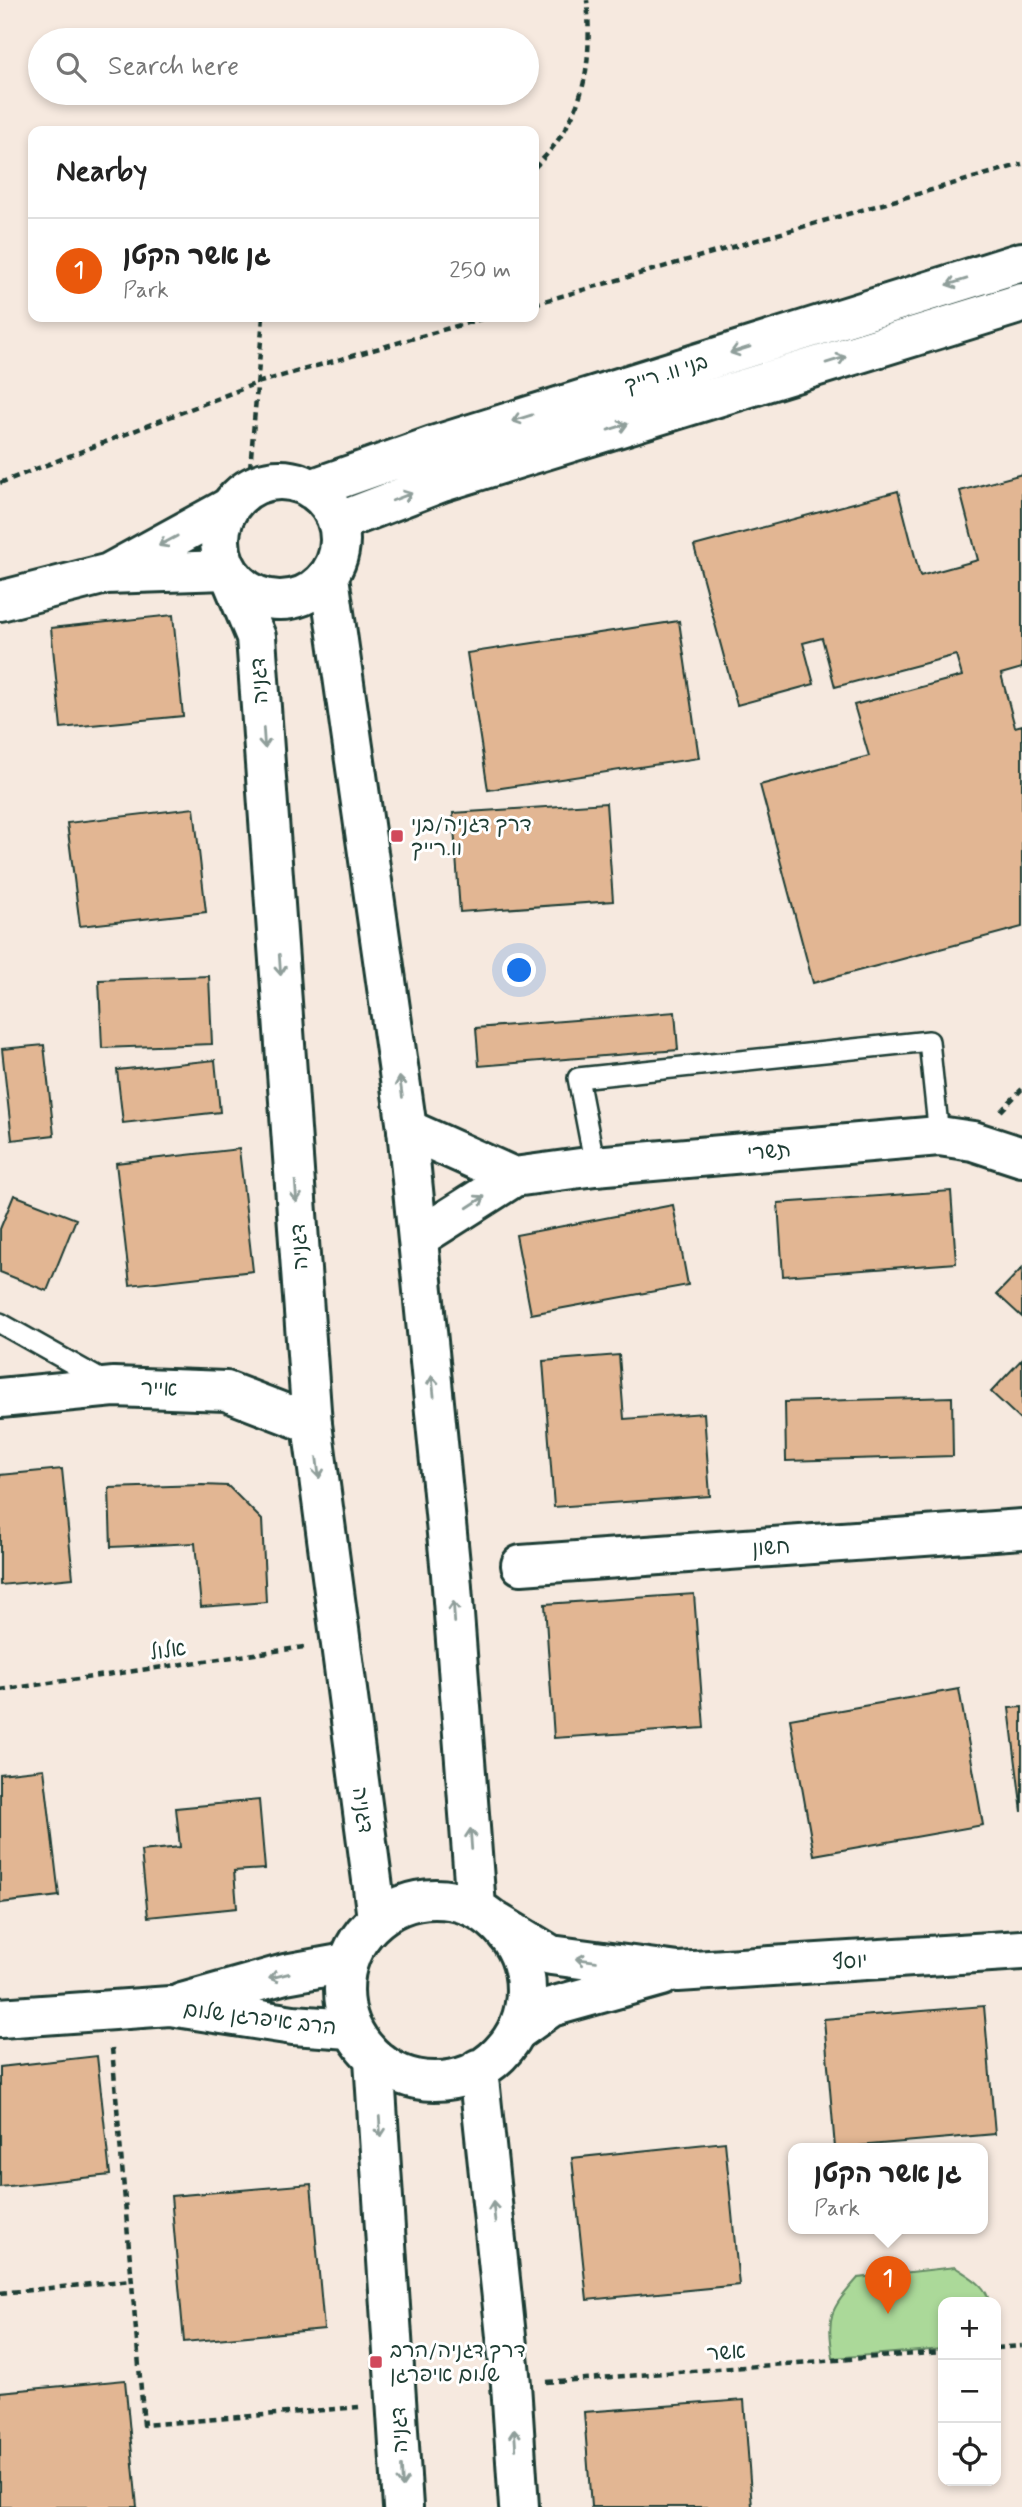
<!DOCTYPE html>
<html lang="en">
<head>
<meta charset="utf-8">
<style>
  :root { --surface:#fff; --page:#f2f2f2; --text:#222; --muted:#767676; --line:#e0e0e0; --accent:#ea580c }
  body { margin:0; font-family:Mynerve,"Playpen Sans Hebrew",sans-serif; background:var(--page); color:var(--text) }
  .controls { position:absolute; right:21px; bottom:21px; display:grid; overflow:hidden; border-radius:14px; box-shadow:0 4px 10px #0003 }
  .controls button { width:63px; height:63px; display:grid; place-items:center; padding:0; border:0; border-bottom:2px solid var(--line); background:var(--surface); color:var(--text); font:35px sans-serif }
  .you { position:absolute; left:520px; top:971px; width:24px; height:24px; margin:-18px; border:5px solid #fff; border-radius:50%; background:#1a73e8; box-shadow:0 0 0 10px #1a73e833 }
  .badge { display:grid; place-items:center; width:46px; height:46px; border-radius:50%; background:var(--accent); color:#fff; font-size:23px; font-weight:700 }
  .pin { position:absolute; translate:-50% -58px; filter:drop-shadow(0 2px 4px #0008) }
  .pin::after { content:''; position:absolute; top:37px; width:24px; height:21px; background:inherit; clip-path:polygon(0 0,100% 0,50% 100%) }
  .popup { position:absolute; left:788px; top:2143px; width:200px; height:91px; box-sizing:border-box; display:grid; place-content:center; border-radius:14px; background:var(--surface); filter:drop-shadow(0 2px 5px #0005); font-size:23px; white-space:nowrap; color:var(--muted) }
  .popup b { font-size:26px; color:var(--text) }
  .popup::after { content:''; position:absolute; left:50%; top:100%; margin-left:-14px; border:14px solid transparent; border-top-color:var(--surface) }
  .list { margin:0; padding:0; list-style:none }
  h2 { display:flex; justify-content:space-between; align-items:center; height:91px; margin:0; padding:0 28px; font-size:30px }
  h2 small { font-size:23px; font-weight:400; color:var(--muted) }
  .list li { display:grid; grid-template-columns:46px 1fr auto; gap:21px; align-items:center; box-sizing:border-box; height:105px; padding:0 28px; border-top:2px solid var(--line) }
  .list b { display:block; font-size:26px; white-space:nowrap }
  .list p { margin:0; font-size:23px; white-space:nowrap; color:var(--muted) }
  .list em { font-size:23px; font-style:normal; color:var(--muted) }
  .icon { flex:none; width:38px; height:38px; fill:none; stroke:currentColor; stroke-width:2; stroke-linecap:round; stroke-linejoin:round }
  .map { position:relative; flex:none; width:1022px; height:2507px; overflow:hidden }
  .search { position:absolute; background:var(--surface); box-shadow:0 4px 10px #0003; left:28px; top:28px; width:511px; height:77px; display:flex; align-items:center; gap:18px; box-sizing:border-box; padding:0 24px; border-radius:38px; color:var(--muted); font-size:26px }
  .panel { position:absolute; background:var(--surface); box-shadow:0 4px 10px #0003; left:28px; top:126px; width:511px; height:196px; border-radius:14px }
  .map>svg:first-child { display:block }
</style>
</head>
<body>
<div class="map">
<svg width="1022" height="2507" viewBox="0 0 1022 2507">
  <rect width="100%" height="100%" fill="#f6e9df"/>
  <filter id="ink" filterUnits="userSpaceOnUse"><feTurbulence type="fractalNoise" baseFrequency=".0143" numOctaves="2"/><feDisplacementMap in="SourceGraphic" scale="14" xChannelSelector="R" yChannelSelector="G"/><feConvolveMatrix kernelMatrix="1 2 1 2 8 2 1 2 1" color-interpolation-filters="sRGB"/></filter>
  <g filter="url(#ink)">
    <path fill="#abd999" stroke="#658b66" stroke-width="2" d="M955 2267C968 2276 987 2285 989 2302H943V2349L833 2358C827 2315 829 2311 858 2278Z"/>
    <path fill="#e2b693" stroke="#1f3d34" stroke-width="2" d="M1022 474V668L1001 674 1015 727 1022 725V927L813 983 760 785 869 756 854 705 962 676 956 655 835 687 822 638 803 643 814 684 737 705 694 546 898 491 920 576 978 560 960 491Z
      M173 615 183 716 61 728 51 628Z
      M679 621 699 758 488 790 467 653Z
      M606 803 613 901 460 912 453 813Z
      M194 808 206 912 80 926 67 823Z
      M209 976 212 1044 102 1048 99 980Z
      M675 1012 678 1050 479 1066 476 1028Z
      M44 1045 54 1135 12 1140 2 1049Z
      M215 1060 220 1112 123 1123 117 1070Z
      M239 1149 253 1271 130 1285 116 1163Z
      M951 1191 956 1263 783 1276 778 1203Z
      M14 1195 76 1219 47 1291 0 1272V1229Z
      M673 1205 688 1285 531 1314 516 1235Z
      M1022 1268V1317L997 1294Z
      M619 1355 624 1419 704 1413 710 1496 554 1507 543 1361Z
      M1022 1359V1421L991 1392Z
      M952 1397 953 1456 786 1461 785 1402Z
      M62 1469 73 1578 0 1585V1475Z
      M202 1485 228 1486 262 1520 266 1602 201 1607 195 1543 111 1547 109 1488Z
      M694 1594 704 1728 554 1738 545 1604Z
      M959 1689 983 1825 814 1855 790 1719Z
      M1022 1707V1812L1009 1708Z
      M44 1769 59 1896 0 1903V1774Z
      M259 1800 265 1869 234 1871 237 1908 148 1917 141 1851 180 1847 176 1808Z
      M984 2006 995 2134 835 2148 824 2019Z
      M97 2056 110 2175 0 2187V2067Z
      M725 2142 739 2285 587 2300 572 2158Z
      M311 2184 324 2329 184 2342 171 2196Z
      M125 2380 137 2507H0V2392Z
      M744 2400 752 2507H591L584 2412Z"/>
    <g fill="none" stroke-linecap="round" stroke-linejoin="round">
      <defs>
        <path id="service" d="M595 1166 578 1078 929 1041 939 1136
          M0 1323 107 1383"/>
        <path id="minor" d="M111 572 228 508
          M0 601 106 574 226 570
          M407 1129 514 1177 418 1238
          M514 1177 595 1166 939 1136 973 1141 1022 1157
          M0 1398 114 1387 226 1391 312 1424
          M521 1565 1022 1529
          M498 1923 551 1955 678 1972 1022 1950
          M182 2003 285 1974 346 1963
          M0 2018 170 2006 293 2025 350 2029
          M517 2031 551 2007 662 1976"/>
        <path id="tertiary" d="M220 540a60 60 0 1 1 120 0a60 60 0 1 1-120 0Z
          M311 489 433 446 1022 262
          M338 522 442 482 1022 303
          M231 577 256 637 312 1424 377 1918
          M329 577 407 1129 451 1574 476 1907
          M344 1990a91 91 0 1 1 182 0a91 91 0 1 1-182 0Z
          M374 2059 403 2507
          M478 2069 511 2384 519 2507"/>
      </defs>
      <use href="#service" stroke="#1f3d34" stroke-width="24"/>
      <use href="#minor" stroke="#1f3d34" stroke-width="44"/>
      <use href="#tertiary" stroke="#1f3d34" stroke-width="44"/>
      <path stroke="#1f3d34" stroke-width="4.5" stroke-dasharray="7 5" stroke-linecap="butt" d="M534 168C584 119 593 68 587 0
        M534 304 1022 164
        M249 480 263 317
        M0 483 257 383 488 317
        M1001 1111 1022 1089
        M0 1690 304 1647
        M112 2048 144 2425 359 2407
        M0 2293 132 2280
        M996 2348 1022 2346
        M546 2382 943 2352"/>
      <use href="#service" stroke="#fff" stroke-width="19"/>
      <use href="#minor" stroke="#fff" stroke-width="38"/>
      <use href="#tertiary" stroke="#fff" stroke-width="38"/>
    </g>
    <defs><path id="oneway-shaft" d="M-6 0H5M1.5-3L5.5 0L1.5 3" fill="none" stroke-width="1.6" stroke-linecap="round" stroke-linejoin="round" transform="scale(1.75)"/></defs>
    <g stroke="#8f9e9a">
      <use href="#oneway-shaft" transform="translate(957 282) rotate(163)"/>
      <use href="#oneway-shaft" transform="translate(740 350) rotate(163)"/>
      <use href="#oneway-shaft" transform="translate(836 360) rotate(-17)"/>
      <use href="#oneway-shaft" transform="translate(522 418) rotate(163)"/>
      <use href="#oneway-shaft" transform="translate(618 427) rotate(-17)"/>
      <use href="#oneway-shaft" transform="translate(402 497) rotate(-21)"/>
      <use href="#oneway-shaft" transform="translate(168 541) rotate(152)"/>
      <use href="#oneway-shaft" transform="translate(264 738) rotate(86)"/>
      <use href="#oneway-shaft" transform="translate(280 965) rotate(86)"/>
      <use href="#oneway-shaft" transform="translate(401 1087) rotate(-98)"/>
      <use href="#oneway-shaft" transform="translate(296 1192) rotate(86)"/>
      <use href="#oneway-shaft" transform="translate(476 1202) rotate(-33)"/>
      <use href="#oneway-shaft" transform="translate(433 1386) rotate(-96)"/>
      <use href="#oneway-shaft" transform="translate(318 1468) rotate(83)"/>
      <use href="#oneway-shaft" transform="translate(454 1612) rotate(-94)"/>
      <use href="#oneway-shaft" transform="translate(471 1839) rotate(-94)"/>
      <use href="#oneway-shaft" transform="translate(586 1960) rotate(-172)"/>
      <use href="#oneway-shaft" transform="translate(279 1976) rotate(166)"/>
      <use href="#oneway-shaft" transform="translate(380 2127) rotate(86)"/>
      <use href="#oneway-shaft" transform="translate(494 2212) rotate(-96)"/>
      <use href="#oneway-shaft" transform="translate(515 2439) rotate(-94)"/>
      <use href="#oneway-shaft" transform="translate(402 2477) rotate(87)"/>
    </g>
  </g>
  <g fill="#d1495b" stroke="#fff" stroke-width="2.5">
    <rect x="390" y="829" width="14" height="14" rx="3.5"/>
    <rect x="369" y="2355" width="14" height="14" rx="3.5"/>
  </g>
  <g text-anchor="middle" stroke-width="6" stroke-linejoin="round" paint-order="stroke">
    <g font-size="21" fill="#1f3d34" stroke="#fff">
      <text transform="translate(666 373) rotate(-17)" y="7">בני וו. רייך</text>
      <text transform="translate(259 681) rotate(-94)" y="7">דגניה</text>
      <text transform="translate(769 1151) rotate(-5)" y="7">תשרי</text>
      <text transform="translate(299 1247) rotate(-94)" y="7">דגניה</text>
      <text transform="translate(159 1388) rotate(2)" y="7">אייר</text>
      <text transform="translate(771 1547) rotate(-4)" y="7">חשון</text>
      <text transform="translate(168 1650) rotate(-8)" y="7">אלול</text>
      <text transform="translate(363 1810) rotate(82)" y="7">דגניה</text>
      <text transform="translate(850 1961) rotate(-4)" y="7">יוסף</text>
      <text transform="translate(260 2018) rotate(7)" y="7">הרב איפרגן שלום</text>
      <text transform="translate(726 2352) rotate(-4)" y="7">אשר</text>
      <text transform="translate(399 2430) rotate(-93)" y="7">דגניה</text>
    </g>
    <g font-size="21" fill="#1f3d34" stroke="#fff" text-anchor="start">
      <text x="411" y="831">דרך דגניה/בני<tspan x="411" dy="24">וו.רייך</tspan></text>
      <text x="390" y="2357">דרך דגניה/הרב<tspan x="390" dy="24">שלום איפרגן</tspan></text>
    </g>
  </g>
</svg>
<div class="controls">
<button>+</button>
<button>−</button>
<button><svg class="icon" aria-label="locate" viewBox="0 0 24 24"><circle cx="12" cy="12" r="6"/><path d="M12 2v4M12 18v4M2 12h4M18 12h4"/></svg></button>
</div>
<div class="you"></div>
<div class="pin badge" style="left:888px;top:2314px">1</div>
<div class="popup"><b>גן אשר הקטן</b>Park</div>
<div class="search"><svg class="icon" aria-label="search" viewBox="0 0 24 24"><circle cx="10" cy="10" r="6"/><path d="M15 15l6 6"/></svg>Search here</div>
<section class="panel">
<h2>Nearby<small></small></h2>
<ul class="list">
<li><span class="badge">1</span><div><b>גן אשר הקטן</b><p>Park</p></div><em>250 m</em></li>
</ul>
</section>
</div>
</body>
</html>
